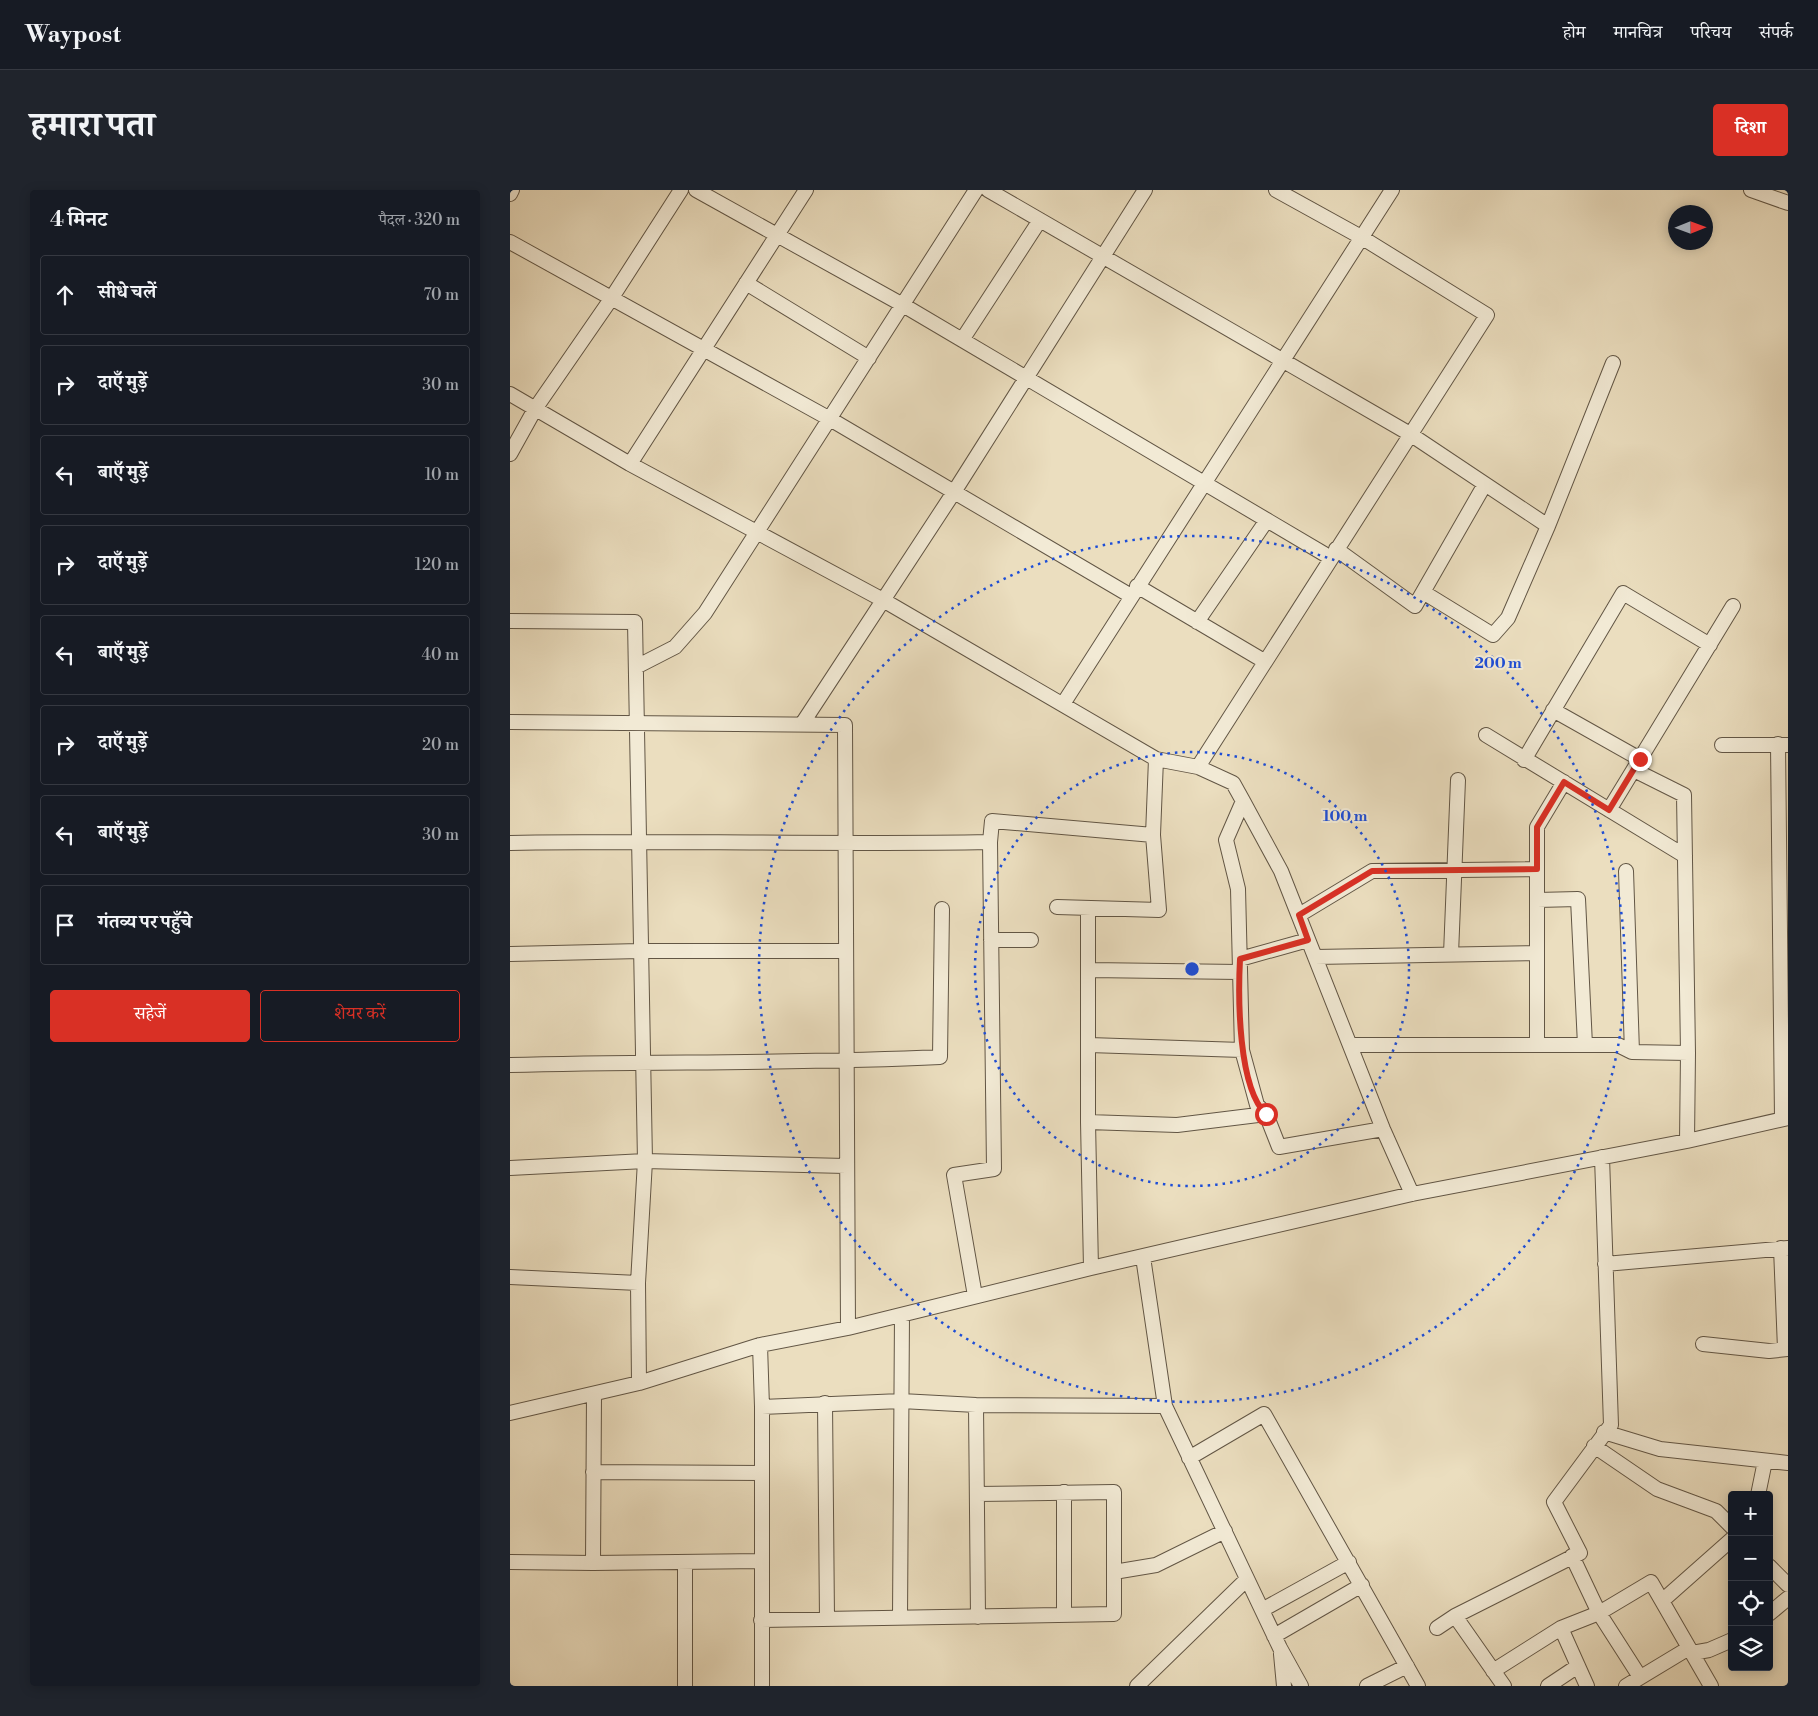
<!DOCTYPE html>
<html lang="hi">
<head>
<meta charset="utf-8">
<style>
  :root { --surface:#171b24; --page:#20242c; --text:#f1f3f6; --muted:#9ea1a6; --line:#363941; --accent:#d93025 }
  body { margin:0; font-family:"Libre Bodoni","Noto Serif Devanagari",serif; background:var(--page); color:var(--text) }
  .controls { position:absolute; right:15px; bottom:15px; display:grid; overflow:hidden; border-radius:5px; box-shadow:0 2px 12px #0003 }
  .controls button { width:45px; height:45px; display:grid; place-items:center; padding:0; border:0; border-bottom:1px solid var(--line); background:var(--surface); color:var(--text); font:25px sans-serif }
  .compass { position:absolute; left:1158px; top:15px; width:45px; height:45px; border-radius:50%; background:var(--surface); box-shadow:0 2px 12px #0003; rotate:89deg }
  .stop { position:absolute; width:15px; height:15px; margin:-11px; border:4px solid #d93025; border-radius:50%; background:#fff }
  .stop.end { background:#d93025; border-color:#fff; box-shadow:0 1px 5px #0008 }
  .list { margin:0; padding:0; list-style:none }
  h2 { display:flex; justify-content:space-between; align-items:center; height:65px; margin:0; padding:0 20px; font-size:21px }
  h2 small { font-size:16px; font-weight:400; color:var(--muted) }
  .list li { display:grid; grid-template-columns:32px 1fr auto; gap:15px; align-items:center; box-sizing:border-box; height:80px; margin:0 10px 10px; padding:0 10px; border:1px solid var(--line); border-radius:5px }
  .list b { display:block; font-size:19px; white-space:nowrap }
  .list em { font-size:16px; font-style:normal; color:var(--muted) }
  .actions { display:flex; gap:10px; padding:15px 20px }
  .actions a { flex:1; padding:11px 0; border:1px solid var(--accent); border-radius:5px; text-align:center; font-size:18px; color:var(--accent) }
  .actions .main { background:var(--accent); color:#fff }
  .icon { flex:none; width:28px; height:28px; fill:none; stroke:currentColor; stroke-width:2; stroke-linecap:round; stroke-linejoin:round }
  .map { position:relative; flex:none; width:1278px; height:1496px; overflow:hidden; border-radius:5px }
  header { display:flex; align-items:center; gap:30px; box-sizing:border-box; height:70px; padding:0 25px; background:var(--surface); border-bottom:1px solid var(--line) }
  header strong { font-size:24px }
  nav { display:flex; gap:28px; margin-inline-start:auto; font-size:18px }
  .intro { display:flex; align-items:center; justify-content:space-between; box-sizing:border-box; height:120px; padding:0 30px }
  h1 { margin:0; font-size:35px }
  .button { padding:12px 22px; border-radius:5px; background:var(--accent); color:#fff; font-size:18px; font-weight:700 }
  main { display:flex; gap:30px; padding:0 30px }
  aside { flex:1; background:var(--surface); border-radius:5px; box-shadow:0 2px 12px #0003 }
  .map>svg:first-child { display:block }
</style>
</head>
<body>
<header>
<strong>Waypost</strong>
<nav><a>होम</a><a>मानचित्र</a><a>परिचय</a><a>संपर्क</a></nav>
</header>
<div class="intro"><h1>हमारा पता</h1><a class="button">दिशा</a></div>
<main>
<aside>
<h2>4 मिनट<small>पैदल · 320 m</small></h2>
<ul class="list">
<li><svg class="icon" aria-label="ahead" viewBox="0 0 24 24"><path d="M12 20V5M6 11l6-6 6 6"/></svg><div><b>सीधे चलें</b></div><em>70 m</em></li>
<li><svg class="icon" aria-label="right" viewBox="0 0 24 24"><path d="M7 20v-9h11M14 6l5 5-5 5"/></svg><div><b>दाएँ मुड़ें</b></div><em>30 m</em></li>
<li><svg class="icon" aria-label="left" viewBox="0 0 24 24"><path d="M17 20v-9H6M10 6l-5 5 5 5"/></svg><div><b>बाएँ मुड़ें</b></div><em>10 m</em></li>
<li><svg class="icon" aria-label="right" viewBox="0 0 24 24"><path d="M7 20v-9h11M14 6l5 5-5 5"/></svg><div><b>दाएँ मुड़ें</b></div><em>120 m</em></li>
<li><svg class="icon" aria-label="left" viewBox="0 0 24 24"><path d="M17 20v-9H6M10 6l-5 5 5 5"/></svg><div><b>बाएँ मुड़ें</b></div><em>40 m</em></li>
<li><svg class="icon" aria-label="right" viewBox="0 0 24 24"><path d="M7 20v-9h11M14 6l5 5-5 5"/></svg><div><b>दाएँ मुड़ें</b></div><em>20 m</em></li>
<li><svg class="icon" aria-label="left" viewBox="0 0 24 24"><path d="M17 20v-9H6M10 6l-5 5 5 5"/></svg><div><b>बाएँ मुड़ें</b></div><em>30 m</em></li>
<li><svg class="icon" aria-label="arrive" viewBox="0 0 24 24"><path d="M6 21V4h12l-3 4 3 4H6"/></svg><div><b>गंतव्य पर पहुँचे</b></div></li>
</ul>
<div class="actions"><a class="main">सहेजें</a><a>शेयर करें</a></div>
</aside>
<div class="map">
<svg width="1278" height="1496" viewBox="0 0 1278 1496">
  <rect width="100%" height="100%" fill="#ebdebf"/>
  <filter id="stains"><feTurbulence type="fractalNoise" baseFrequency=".004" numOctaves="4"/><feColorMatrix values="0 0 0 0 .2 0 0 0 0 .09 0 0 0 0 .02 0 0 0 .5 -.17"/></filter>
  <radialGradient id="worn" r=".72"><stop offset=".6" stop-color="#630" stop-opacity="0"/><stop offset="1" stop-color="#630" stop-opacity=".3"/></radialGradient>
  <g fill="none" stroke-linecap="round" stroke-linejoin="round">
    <defs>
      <path id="minor" d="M186 0 393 115 821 368
        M478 0 900 244 1038 336 1103 173
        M1241 0 1278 13
        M0 4 2 0
        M0 52 320 229 621 406
        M236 93 359 168
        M452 150 530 30
        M0 204 120 274 373 410 646 569 688 577 723 593 733 611 771 681 873 939 902 1004
        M0 264 25 219 101 109 171 0
        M120 274 296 0
        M826 359 905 416 975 294
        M627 396 754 471
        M913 402 983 445 998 428 1038 336
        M0 431 125 432 135 971 128 1093 129 1193
        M687 432 757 330
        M126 477 165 457 195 423 466 0
        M553 514 882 0
        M1043 520 1130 569
        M0 532 335 535 338 1138
        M292 534 444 302 635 0
        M976 545 1175 666
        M1268 554 1272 929
        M1212 555H1278
        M1014 570 1113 403 1200 455
        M688 577 977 125 851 47 766 0
        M1124 580 1174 605 1178 863 1177 951
        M733 611 716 650 728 699 732 860 747 915 756 924 769 957 873 939
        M1099 620 1223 416
        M0 653C160 650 320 655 480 652
        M1116 681 1122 862
        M1027 710 1068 709 1075 855
        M547 717 649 720 643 645 646 569
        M578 718V932L581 1078
        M789 725 862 681 1027 679
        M481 750H521
        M0 764 130 761H336
        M941 764 948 590
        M805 767 1027 763
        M730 769 798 750
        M580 780 729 782
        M579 855 732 860
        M840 855H1108L1122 862 1178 863
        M1027 855V637L1054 592
        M0 875C143 871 287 874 430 867L432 719
        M578 932 667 935 756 924
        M0 978 135 971 336 976
        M1271 1058 1275 1159
        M633 1067 655 1216 770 1458 791 1496
        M1095 1074 1278 1058
        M0 1087 128 1093
        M465 1106 444 985 484 979 480 652 482 631 643 645
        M1193 1154 1259 1161 1278 1159
        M250 1155 252 1217V1496
        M84 1204 83 1373 251 1371
        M315 1213 317 1429
        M466 1215 468 1427
        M252 1217 391 1211 466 1215 655 1216
        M0 1223 129 1193 250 1155 338 1138 581 1078 902 1004 1177 951 1278 928
        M1094 1242 1150 1259 1278 1273
        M1084 1256 1147 1299 1206 1321 1222 1337
        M679 1268 754 1224 908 1496
        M83 1282 252 1283
        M554 1302V1425
        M1248 1305 1255 1271
        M1062 1366 1089 1423 1130 1487
        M0 1372 83 1373
        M175 1372V1496
        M1259 1376 1278 1395
        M604 1382 646 1375 715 1341
        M1152 1411 1222 1349
        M752 1420 839 1372
        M1259 1424 1278 1408
        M945 1426 994 1496
        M390 1428 392 1125
        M251 1430 604 1424V1302L467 1304
        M927 1438 945 1426 1070 1363 1044 1312 1101 1235 1092 967
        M1051 1438 1077 1496
        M764 1446 852 1395
        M1182 1463 1199 1460 1222 1450
        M771 1464 774 1496
        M983 1481 1051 1438 1089 1423 1141 1392 1201 1496
        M627 1496 737 1389
        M857 1496 897 1476
        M1038 1496 1068 1476
        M1116 1496 1179 1458"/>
    </defs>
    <use href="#minor" stroke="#625645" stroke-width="16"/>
    <use href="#minor" stroke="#f2ead5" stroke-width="14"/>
  </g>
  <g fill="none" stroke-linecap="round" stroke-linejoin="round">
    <path stroke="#d93025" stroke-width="6" d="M756 924C728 898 728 807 730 769L798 750 789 725 862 681 1027 679V637L1054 592 1099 620 1130 569"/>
  </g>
  <g fill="none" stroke="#1d4ed8" stroke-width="2.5" stroke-dasharray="2.5 5">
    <circle cx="682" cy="779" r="217"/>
    <circle cx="682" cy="779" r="433"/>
  </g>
  <circle cx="682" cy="779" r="8" fill="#1d4ed8" stroke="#f2ead5" stroke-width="2.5"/>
  <g font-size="15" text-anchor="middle" font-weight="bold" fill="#1d4ed8" stroke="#f2ead5" stroke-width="4" stroke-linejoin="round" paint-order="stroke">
    <text x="988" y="478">200 m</text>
    <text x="835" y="631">100 m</text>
  </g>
  <rect width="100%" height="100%" filter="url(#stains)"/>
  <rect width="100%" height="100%" fill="url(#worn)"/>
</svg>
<div class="controls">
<button>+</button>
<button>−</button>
<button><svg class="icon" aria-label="locate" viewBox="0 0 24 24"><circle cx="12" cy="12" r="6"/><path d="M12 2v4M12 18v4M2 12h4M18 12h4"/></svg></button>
<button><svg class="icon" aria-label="layers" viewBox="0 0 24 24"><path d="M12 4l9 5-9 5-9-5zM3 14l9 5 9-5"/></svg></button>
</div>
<svg class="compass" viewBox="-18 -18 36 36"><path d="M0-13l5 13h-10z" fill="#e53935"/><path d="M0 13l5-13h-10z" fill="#9ea1a6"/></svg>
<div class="stop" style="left:756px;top:924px"></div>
<div class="stop end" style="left:1130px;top:569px"></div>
</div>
</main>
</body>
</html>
